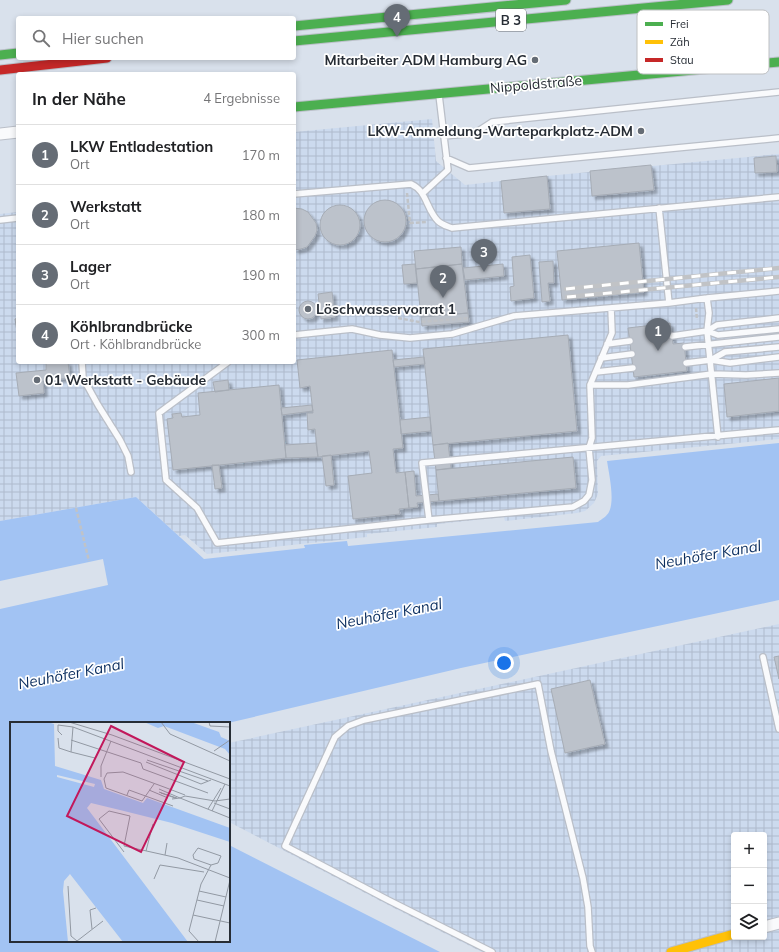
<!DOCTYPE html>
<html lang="de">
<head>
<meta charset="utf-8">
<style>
  :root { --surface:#fff; --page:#f6f6f6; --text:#202124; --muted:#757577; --line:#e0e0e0; --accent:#656c75 }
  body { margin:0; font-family:Mulish,sans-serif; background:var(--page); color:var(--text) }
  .controls { position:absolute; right:12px; bottom:12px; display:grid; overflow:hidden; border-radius:4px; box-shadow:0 2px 6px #0003 }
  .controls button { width:36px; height:36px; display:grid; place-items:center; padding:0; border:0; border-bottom:1px solid var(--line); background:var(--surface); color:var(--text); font:20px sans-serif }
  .you { position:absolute; left:504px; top:663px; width:14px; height:14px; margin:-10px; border:3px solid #fff; border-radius:50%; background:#1a73e8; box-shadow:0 0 0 6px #1a73e833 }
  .badge { display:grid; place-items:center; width:26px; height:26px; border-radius:50%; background:var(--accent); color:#fff; font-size:13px; font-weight:700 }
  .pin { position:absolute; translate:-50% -33px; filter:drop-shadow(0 1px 2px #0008) }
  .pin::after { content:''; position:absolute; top:21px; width:14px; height:12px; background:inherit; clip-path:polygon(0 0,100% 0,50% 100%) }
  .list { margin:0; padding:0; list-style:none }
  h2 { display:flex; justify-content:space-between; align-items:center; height:52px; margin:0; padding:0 16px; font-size:17px }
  h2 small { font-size:13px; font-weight:400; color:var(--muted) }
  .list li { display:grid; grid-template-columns:26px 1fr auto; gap:12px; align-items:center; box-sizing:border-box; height:60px; padding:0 16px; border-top:1px solid var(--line) }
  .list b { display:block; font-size:15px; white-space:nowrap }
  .list p { margin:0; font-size:13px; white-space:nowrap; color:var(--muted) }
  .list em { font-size:13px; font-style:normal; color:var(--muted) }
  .icon { flex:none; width:22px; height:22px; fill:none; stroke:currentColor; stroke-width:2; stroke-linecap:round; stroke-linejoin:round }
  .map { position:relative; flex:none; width:779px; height:952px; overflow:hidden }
  .search { position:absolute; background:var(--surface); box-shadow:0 2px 6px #0003; left:16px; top:16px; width:280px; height:44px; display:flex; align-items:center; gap:10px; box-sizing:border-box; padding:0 14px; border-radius:4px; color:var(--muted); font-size:15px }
  .panel { position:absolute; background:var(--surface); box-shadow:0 2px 6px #0003; left:16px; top:72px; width:280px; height:292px; border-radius:4px }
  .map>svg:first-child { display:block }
</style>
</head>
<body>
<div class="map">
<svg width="779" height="952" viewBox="0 0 779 952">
  <defs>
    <pattern id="industrial-grid" width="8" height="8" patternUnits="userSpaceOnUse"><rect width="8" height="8" fill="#ccdaee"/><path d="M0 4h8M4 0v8" fill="none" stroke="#afbbcd"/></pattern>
    <filter id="shadow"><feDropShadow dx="3.5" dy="3.5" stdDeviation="1" flood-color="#0004"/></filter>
  </defs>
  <rect width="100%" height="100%" fill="#d9e1ec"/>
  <path fill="url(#industrial-grid)" fill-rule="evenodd" d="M432 119 436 161 465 185 547 176 779 154V439L601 456 597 461 598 494 594 503 585 511 577 513 505 521 504 517 437 524V527L367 534V537L207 554 185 535 179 536 136 497 0 521V214L18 212V362H294V132Z
    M779 624V952H482L394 908 229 822V743ZM734 835H764V937H734Z"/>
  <path fill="#a2c3f3" d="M779 443V600L461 668 228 723H11V941H229V845L440 952H0V521L136 497 204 559 305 548 304 545 347 541 348 546 598 522C602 519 607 516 609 512 615 500 609 474 607 461Z"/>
  <path fill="#d9e1ec" d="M103 559 108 585 0 609V581Z"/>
  <path fill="#bcc2cb" stroke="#a6acb5" filter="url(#shadow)" d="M776 156 777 172 755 173 754 158Z
    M651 165 654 190 592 196 590 171Z
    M547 176 550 209 504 213 501 181Z
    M364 221a21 21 0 1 1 42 0a21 21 0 1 1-42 0Z
    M320 225a20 20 0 1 1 40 0a20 20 0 1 1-40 0Z
    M294 208 302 209 308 212 316 223 317 230 315 236 307 247 301 249 295 250Z
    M639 243 644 292 562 300 557 251Z
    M461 247 462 264 416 269 414 251Z
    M530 255 534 298 511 301 510 287 514 286 512 257Z
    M553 261 554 283H548L550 301 542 302 539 262Z
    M415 264 417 283 404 284 402 265Z
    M462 264 468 313 421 317 416 269Z
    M503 264 504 276 465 280 463 268Z
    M332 292 335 317 321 319 318 294Z
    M299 310a9 9 0 1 1 18 0a9 9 0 1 1-18 0Z
    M468 313 469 322 422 326 421 317Z
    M18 318V338L15 319Z
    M670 323 673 344 684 343 687 371 634 377 628 328Z
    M568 335 577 431 433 445 423 349Z
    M392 350 403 448 393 449 396 473 405 472 409 508 399 509 400 514 353 519 348 476 372 473 369 451 318 457 315 429 308 430 307 413H313L310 386 300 388 297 360Z
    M424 357 425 364 394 367 393 360Z
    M46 362H68L70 378 43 381 44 393 19 396 16 373 46 370Z
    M779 378V411L727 417 724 384Z
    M228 380 229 390 215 392 213 382Z
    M279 385 286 458 173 470 167 419 173 418 172 414 181 413 182 417 200 415 198 393Z
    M312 405 313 411 282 415 281 408Z
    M430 417 431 431 401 434 400 420Z
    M316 443 318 457 286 458 285 445Z
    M448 443 451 468 436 470 433 445Z
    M331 455 334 485 326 486 322 456Z
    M573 457 576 488 439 501 436 470Z
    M212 465H219L222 488 215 489Z
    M414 471 416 496 438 494 439 501 417 503 418 507 409 508 405 472Z
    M779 656V679L774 657Z
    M590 680 605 744 565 753 551 689Z"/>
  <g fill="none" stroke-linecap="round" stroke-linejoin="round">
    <defs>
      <path id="lane" d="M444 136 475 133 492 122 779 92
        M446 158 469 168 779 138
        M423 193 448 170 439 95
        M294 194 411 184C427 191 426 209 438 221 442 225 447 226 452 228L779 197
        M659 208 669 303
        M0 220 18 218
        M707 331 718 335 779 329
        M294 335 352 329 380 335 410 338 452 334 514 316 669 303 707 298
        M672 336 707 331 717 325 779 318
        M607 344 630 341
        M685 347 779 337
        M601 358 632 354
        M711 360 725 352 779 347
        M82 362 83 378 98 405 120 440 128 456 131 472
        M228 362 159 413 166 480 197 508 217 543 429 520 573 507 584 501 589 495 592 480 589 448 592 438 590 385 612 333 611 308
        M686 363 711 360 730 363 779 357
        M596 372 633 368
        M590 385H628L712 374 746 375 779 373
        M718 437 707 331 709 313 707 298 779 291
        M429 520 422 463 779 430
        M763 657 779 729
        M492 952 388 900 285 846 335 737 348 726 364 720 538 684 551 751 583 878 588 907 590 946 592 952"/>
      <path id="street" d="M0 134 18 132
        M764 927 779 923"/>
      <path id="fast" d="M294 26 566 0
        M294 41 728 0
        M0 55 18 53
        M294 107 779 62"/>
      <path id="slow" d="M671 952 734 934"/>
      <path id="jam" d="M0 70 107 58"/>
    </defs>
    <use href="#lane" stroke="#babfc8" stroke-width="8"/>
    <use href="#street" stroke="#babfc8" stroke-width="13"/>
    <use href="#fast" stroke="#babfc8" stroke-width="11"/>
    <use href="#slow" stroke="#babfc8" stroke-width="11"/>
    <use href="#jam" stroke="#babfc8" stroke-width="11"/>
    <path stroke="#c0c3c7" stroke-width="2.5" stroke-dasharray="4 2" stroke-linecap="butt" d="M407 193 410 223 427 222
      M696 308 697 320
      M398 318 419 322 469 318
      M76 508 89 561"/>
    <use href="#lane" stroke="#f9fafc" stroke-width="5.5"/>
    <use href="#street" stroke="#f9fafc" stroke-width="11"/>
    <use href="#fast" stroke="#4caf50" stroke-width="9"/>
    <use href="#slow" stroke="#ffc107" stroke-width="9"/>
    <use href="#jam" stroke="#c62828" stroke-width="9"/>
    <defs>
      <path id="rail" d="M566 289 779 268
        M567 297 779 277"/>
    </defs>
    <use href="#rail" stroke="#c1c3c6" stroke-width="4.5"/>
    <use href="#rail" stroke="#fff" stroke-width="3" stroke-dasharray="9" stroke-linecap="butt"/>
  </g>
  <g fill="#656c75" stroke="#fff" stroke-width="1.5">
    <circle cx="535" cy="60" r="4"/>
    <circle cx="641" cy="131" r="4"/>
    <circle cx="308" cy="309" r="4"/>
    <circle cx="37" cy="380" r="4"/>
  </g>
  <g text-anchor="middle" stroke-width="3.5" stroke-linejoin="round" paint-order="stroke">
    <rect fill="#fff" stroke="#686c72" stroke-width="1" x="496" y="9" width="30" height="22" rx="3"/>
    <g font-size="13" font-weight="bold" fill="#272d35">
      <text x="511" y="25">B 3</text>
    </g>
    <g font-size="14" font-weight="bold" fill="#272d35" stroke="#fff" text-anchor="end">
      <text x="527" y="65">Mitarbeiter ADM Hamburg AG</text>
      <text x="633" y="136">LKW-Anmeldung-Warteparkplatz-ADM</text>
      <text x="316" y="314" text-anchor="start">Löschwasservorrat 1</text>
      <text x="45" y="385" text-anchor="start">01 Werkstatt - Gebäude</text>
    </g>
    <g font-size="14" fill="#272d35" stroke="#fff">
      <text transform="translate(536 84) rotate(-5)" y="5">Nippoldstraße</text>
    </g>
    <g font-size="15" font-style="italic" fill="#0b2e5f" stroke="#fff">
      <text transform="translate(708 555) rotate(-10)" y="5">Neuhöfer Kanal</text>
      <text transform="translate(389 614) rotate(-11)" y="5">Neuhöfer Kanal</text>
      <text transform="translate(71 674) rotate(-11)" y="5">Neuhöfer Kanal</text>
    </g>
  </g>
  <g transform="translate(10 722)">
    <rect width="220" height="220" fill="#d9e1ec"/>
    <path d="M0 0H38L44 2 45 44 91 58 94 67 133 81 137 76 220 106V120L162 101 114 89 81 81 77 86 178 220H113L60 152 54 159 53 169 58 220H0ZM134 0H181L209 10 211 15 220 19V33L215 27 154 4 148 6Z" fill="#a2c3f3"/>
    <path d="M47 53 85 62 84 65 47 55Z" fill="#d9e1ec"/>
    <path fill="none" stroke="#9299a3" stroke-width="1" d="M59 0 102 13 220 57M151 0 160 12 220 39M199 0 200 4 220 5M63 5 61 30 85 36M52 13 48 9V3L63 5 220 64M48 16 49 26 61 30M61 18 131 41 133 47 198 71M204 29 220 18M137 38 198 59M136 40 191 62 201 58M91 55V44L101 19M144 62 132 79 96 66 94 57 97 51 113 50 154 65M154 65 175 73M149 67 170 76 175 74 205 79 220 77M139 68 158 76M149 70 165 76M151 71 167 76M117 73 119 68 163 84M162 77 170 76 220 96M204 81 220 87M198 87 211 66M202 89 215 62M188 126 211 134 208 141 201 143 184 137 183 133ZM136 129 143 102M114 130 89 97 99 89 120 94 114 124 168 136 220 156M155 133 157 121M144 157 150 143 194 150M58 164 61 214 67 219M189 169 216 175M187 178 214 184M183 193 220 201M82 207 80 188 86 186M67 219 93 199M189 220 179 209 191 162 201 143M205 220 220 158"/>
    <path fill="#c2185b" fill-opacity="0.15" stroke="#c2185b" stroke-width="2" d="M101 4 174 40 131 130 57 94Z"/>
    <rect width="220" height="220" fill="none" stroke="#272d35" stroke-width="2"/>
  </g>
  <rect x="637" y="10" width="132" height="64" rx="6" fill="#fff" stroke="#bec0c2" stroke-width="1"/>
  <rect x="645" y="22" width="18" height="4" fill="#4caf50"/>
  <rect x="645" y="40" width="18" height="4" fill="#ffc107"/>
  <rect x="645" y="58" width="18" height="4" fill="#c62828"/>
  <g font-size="11" fill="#272d35">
    <text x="670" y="28">Frei</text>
    <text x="670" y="46">Zäh</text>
    <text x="670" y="64">Stau</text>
  </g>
</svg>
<div class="controls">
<button>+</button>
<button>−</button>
<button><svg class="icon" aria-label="layers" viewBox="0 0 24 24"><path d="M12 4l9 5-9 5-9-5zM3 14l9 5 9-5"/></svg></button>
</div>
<div class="you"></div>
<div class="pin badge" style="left:658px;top:351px">1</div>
<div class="pin badge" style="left:443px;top:298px">2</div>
<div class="pin badge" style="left:484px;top:272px">3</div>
<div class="pin badge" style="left:397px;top:37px">4</div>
<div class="search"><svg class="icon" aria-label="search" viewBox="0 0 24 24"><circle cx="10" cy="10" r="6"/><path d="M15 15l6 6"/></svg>Hier suchen</div>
<section class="panel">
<h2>In der Nähe<small>4 Ergebnisse</small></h2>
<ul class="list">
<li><span class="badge">1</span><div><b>LKW Entladestation</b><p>Ort</p></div><em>170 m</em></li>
<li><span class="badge">2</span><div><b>Werkstatt</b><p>Ort</p></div><em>180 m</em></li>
<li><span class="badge">3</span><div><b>Lager</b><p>Ort</p></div><em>190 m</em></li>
<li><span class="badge">4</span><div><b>Köhlbrandbrücke</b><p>Ort · Köhlbrandbrücke</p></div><em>300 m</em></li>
</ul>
</section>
</div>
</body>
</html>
